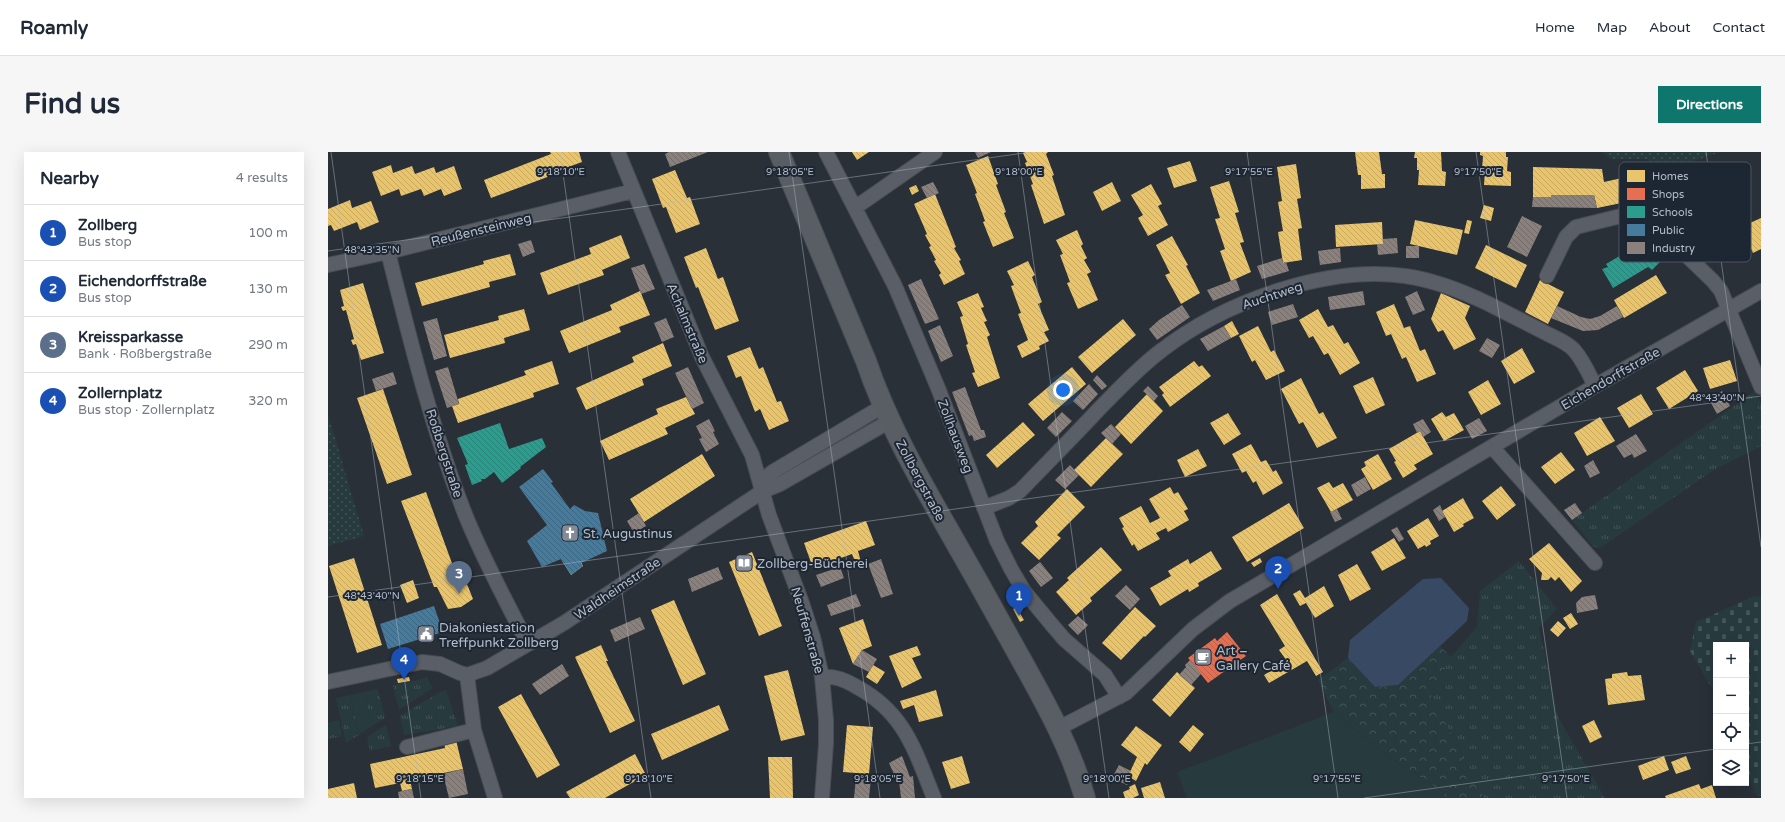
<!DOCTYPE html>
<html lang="en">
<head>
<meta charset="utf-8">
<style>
  :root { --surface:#fff; --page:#f6f6f7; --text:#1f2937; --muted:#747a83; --line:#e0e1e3; --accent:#0f766e }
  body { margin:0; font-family:"Varela Round",sans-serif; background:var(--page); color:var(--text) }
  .controls { position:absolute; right:12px; bottom:12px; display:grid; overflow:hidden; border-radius:0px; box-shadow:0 4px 16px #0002 }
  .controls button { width:36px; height:36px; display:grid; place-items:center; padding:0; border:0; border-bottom:1px solid var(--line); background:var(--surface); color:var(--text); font:20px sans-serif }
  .you { position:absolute; left:735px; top:238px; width:14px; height:14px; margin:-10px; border:3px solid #fff; border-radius:50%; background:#1a73e8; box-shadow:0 0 0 6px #1a73e833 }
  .badge { display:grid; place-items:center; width:26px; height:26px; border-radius:50%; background:var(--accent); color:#fff; font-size:13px; font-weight:700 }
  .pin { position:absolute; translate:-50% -33px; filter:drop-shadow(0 1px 2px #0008) }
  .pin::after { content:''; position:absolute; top:21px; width:14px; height:12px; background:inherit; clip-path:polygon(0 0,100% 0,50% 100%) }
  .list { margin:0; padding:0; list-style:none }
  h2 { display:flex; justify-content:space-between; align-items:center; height:52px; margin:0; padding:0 16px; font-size:17px }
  h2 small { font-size:13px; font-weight:400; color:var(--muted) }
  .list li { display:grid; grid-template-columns:26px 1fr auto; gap:12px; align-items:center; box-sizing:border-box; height:56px; padding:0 16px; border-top:1px solid var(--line) }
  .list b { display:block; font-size:15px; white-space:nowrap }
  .list p { margin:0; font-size:13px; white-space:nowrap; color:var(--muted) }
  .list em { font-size:13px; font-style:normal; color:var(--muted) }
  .icon { flex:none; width:22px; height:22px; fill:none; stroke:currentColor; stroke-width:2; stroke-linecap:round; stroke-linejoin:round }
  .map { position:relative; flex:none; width:1433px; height:646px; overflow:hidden; border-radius:0px }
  header { display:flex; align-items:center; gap:24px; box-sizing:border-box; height:56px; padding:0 20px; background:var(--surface); border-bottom:1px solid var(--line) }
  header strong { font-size:19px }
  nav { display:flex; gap:22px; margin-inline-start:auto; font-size:14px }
  .intro { display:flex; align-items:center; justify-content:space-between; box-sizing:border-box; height:96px; padding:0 24px }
  h1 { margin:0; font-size:28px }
  .button { padding:10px 18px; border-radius:0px; background:var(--accent); color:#fff; font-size:14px; font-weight:700 }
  main { display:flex; gap:24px; padding:0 24px }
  aside { flex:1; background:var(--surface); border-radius:0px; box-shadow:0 4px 16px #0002 }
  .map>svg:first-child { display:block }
</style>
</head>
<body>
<header>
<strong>Roamly</strong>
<nav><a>Home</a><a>Map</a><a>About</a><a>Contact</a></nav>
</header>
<div class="intro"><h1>Find us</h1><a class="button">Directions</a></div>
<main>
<aside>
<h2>Nearby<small>4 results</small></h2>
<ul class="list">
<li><span class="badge" style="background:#1a4fb4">1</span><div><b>Zollberg</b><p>Bus stop</p></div><em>100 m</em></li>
<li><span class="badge" style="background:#1a4fb4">2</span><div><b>Eichendorffstraße</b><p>Bus stop</p></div><em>130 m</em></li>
<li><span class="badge" style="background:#5c6f8a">3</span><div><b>Kreissparkasse</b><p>Bank · Roßbergstraße</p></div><em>290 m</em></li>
<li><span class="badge" style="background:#1a4fb4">4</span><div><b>Zollernplatz</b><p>Bus stop · Zollernplatz</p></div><em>320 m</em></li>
</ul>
</aside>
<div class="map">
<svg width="1433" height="646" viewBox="0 0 1433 646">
  <defs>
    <pattern id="grass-tufts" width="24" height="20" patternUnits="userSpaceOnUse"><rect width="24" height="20" fill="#273a3e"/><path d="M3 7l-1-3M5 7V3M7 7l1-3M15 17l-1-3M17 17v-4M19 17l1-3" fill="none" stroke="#445559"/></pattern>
    <pattern id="forest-crowns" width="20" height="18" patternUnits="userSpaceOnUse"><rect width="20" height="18" fill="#273a3e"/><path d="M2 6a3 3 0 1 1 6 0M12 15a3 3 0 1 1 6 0" fill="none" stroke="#445559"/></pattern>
    <pattern id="cemetery-stones" width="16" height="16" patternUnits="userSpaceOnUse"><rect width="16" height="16" fill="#273a3e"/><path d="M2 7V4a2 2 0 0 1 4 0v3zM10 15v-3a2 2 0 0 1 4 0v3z" fill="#445559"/></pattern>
    <pattern id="park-dots" width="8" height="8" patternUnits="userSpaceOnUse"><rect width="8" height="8" fill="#273a3e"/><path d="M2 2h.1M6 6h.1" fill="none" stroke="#445559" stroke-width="1.8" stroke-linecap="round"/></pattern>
    <pattern id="homes-back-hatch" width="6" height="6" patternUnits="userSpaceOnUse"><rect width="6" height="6" fill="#e9c46a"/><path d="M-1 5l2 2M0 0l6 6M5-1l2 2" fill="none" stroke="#c5a861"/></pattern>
    <pattern id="shops-back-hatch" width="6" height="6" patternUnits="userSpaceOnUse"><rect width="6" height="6" fill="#e76f51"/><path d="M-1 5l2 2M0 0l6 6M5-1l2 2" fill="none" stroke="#bb614c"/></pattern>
    <pattern id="schools-back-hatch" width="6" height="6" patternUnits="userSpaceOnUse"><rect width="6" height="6" fill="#2a9d8f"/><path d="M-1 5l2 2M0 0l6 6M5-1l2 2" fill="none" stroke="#2e7f76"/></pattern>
    <pattern id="public-back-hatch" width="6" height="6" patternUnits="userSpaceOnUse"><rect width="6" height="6" fill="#457b9d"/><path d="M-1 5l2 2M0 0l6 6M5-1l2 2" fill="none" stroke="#40647b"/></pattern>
    <pattern id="industry-back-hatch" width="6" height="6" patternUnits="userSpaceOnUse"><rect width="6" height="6" fill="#8a817c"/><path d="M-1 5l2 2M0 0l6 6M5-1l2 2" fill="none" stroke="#716b69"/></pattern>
  </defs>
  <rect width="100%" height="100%" fill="#2a3038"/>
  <path fill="url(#grass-tufts)" d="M1427 239 1433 251V294L1389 316 1272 396 1266 395 1244 368Z
    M1191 409 1229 457 1211 476 1230 565 1277 646H1156L1103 543 1123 505 1149 475 1152 439Z
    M99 526 105 536 71 558 65 533Z
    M50 537 57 566 44 574 36 540Z
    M118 538 130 574 76 583 72 564 114 539Z
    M22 543 31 583 18 591 8 546Z
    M11 568 14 584 0 587V571Z
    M58 573 63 594 42 599 39 585Z"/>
  <path fill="url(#forest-crowns)" d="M1112 494 1123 505 1103 543 1156 646H1118L1115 640 1057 602 1006 560 990 528 1020 506 1047 535 1070 533Z"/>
  <path fill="url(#cemetery-stones)" d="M1427 444H1433V646L1430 644 1418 623V493H1388V543L1362 499 1368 470Z"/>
  <path fill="url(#park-dots)" d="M1274 0H1392L1329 22 1320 7H1282Z
    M0 262 36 384 0 394Z"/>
  <path fill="#273a3e" d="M36 540 44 574 31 583 22 543Z
    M1006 560 1057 602 1115 640 1118 646H859L849 620Z"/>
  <path fill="#384963" d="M1113 426 1141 456 1139 469 1070 533 1047 535 1020 506 1022 488 1095 427Z"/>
  <path fill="url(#homes-back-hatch)" d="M222 0H251L254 10 229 19 230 21 163 46 156 28 223 2Z
    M524 0H541L529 8Z
    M697 0H720L718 2 726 23 724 24 737 63 716 72 703 33 705 32 697 11 699 10 695 1Z
    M1027 0H1051L1054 22H1057V36L1033 37V23H1030Z
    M1087 0H1113L1114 19 1118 20 1117 34 1090 33 1091 18H1089V6H1086Z
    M1152 0H1178V5H1180L1179 19 1183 20V34L1156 33 1157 19 1154 18 1155 4 1152 3Z
    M660 4 670 32 668 33 678 60 676 61 686 86 665 95 655 70 657 69 647 42 649 41 638 13Z
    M862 9 869 29 846 36 839 16Z
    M968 12 973 46 969 47 974 76 970 77 974 108 955 111 950 80 955 79 950 50 954 49 949 15Z
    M63 13 65 21 84 14 87 22 106 15 108 21 126 14 134 37 116 44 113 37 96 44 93 37 73 44 71 37 53 44 44 20Z
    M1205 15 1274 17 1276 30 1325 19 1332 43 1269 56 1266 43H1223V45H1205Z
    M347 18 359 46 362 45 372 72 348 81 338 55 335 56 324 27Z
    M901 29 911 60 907 61 916 90 912 91 923 120 903 129 892 99 897 97 887 67 892 66 882 35Z
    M784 30 793 49 774 59 765 40Z
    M823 32 834 52 830 54 840 73 820 84 810 66 815 63 803 43Z
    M588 33 591 39 584 43 581 36Z
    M607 42 628 95 626 96 633 108 631 109 637 122 616 133 611 123 613 121 606 109 608 108 601 95 603 94 597 83 599 82 586 52Z
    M22 48 24 56 43 49 51 70 32 78 29 70 6 79 3 73 0 74V57Z
    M1156 53 1166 56 1163 69 1152 66Z
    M1433 66V97L1425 101 1413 75Z
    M1087 68 1135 78 1129 103 1082 92Z
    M1139 68 1144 69 1141 82 1136 81Z
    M1054 70 1055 92 1008 95 1007 73Z
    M749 78 755 92 753 94 759 106 756 108 763 120 759 122 770 148 750 157 739 131 742 130 732 103 735 102 728 88Z
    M293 83 302 106 274 118 276 123 220 143 212 121 263 102 261 96Z
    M844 84 860 113 858 114 872 141 853 152 837 123 842 121 828 93Z
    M1158 93 1199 113 1188 136 1147 116Z
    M378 96 390 127 395 125 411 169 387 178 370 135 368 136 356 105Z
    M182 102 188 123 161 130 162 135 94 154 87 131 156 112 155 109Z
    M700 109 707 123 704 125 714 150 710 152 721 178 716 180 721 189 711 194 712 197 694 206 689 194 700 188 690 162 693 161 683 134 686 133 679 119Z
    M1328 123 1339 141 1296 166 1286 148Z
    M1212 128 1236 140 1220 172 1197 160Z
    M35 131 56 201 33 208 28 192 25 193 23 188 26 187 18 158 15 159 13 155 16 154 12 138Z
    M312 139 322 163 291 175 293 180 241 201 232 179 284 158 282 153Z
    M650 141 656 155 653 156 659 169 656 170 662 183 659 185 672 226 650 235 644 221 647 220 638 193 640 192 632 165 635 164 629 150Z
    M1113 141 1142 154 1137 166 1148 187 1126 198 1115 178 1110 180 1103 167Z
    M1066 152 1076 176 1082 174 1092 199 1097 197 1108 222 1089 230 1078 205 1074 207 1063 182 1058 184 1048 160Z
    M196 157 202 178 176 186 177 191 122 206 116 183 171 168 170 164Z
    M990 157 1000 175 1005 173 1016 192 1020 190 1032 211 1012 223 1000 201 996 203 985 184 981 186 971 168Z
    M795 167 808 183 764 221 750 205Z
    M904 169 911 182 903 186 896 174Z
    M930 174 943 200 946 198 957 219 938 228 927 208 924 210 911 184Z
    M335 191 344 214 314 227 316 233 258 258 248 236 306 210 304 205Z
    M422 195 431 217 435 215 449 250 453 249 461 269 441 278 432 257 427 260 413 224 408 226 399 204Z
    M1194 196 1207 220 1186 232 1173 209Z
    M1402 208 1409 229 1382 237 1375 216Z
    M224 209 231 232 205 241 206 245 130 271 124 254 131 252 130 247 198 223 196 219Z
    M866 209 871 215 874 213 883 224 842 255 834 243 836 241 831 235Z
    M744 215 758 232 715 269 700 252Z
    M1357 218 1370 239 1341 257 1328 236Z
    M1045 225 1057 253 1038 262 1025 234Z
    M973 226 991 262 995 260 1009 286 989 296 975 270 971 272 953 237Z
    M1160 228 1173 252 1153 263 1140 240Z
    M55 237 84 323 59 332 29 246Z
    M819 242 835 259 803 292 787 275Z
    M1313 242 1325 262 1301 276 1289 256Z
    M358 245 367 262 337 276 340 282 281 308 272 289 330 262 328 257Z
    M1114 260 1118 265 1126 261 1136 278 1116 289 1103 267Z
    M900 261 913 282 896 293 882 271Z
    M1272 265 1287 289 1259 304 1246 281Z
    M695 270 707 283 669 316 658 303Z
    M1092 279 1105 302 1086 313 1089 317 1075 326 1066 310 1068 309 1061 297Z
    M778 286 795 302 763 335 746 318Z
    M923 292 933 310 938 308 945 320 948 318 955 331 935 343 928 329 925 331 918 319 914 321 904 302Z
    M870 297 879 314 857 325 849 308Z
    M1233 300 1247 318 1227 332 1213 315Z
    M374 302 387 324 316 370 302 347Z
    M1050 302 1064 327 1045 338 1033 317 1038 314 1036 310Z
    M1001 330 1005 336 1015 331 1025 348 1003 360 989 336Z
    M1173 334 1188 353 1169 368 1154 349Z
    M842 335 846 342 850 340 860 357 856 359 861 368 840 380 838 376 828 381 832 387 810 399 806 392 804 394 794 376 796 375 791 366 813 354 822 371 832 366 821 347Z
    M739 337 757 355 729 383 733 386 711 408 693 391 710 374 707 370Z
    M98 340 125 414 131 412 145 447 133 455 120 457 109 435H106L73 349Z
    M1135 346 1146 366 1135 372 1136 374 1126 380 1114 359Z
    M961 351 976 376 919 410 904 385Z
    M1100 366 1111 384 1102 389 1103 392 1098 395 1097 393 1090 397 1079 379Z
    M538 369 547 393 530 399 533 410 528 412 524 402 485 416 476 391Z
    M1066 386 1078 406 1054 419 1043 400Z
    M1221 391 1254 429 1243 440 1231 425 1227 429 1223 425 1220 428H1213L1214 421 1201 407Z
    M773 395 794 418 762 446 764 449 748 463 728 440 741 428 739 426Z
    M883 399 894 417 870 431 871 434 861 440 860 437 832 454 822 436 843 424 840 419 860 407 862 412Z
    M248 400 255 414 243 423 233 407Z
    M424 400 454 474 431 484 401 410Z
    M26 406 54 493 29 501 1 414Z
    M932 406 934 410 926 415 923 411Z
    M1029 412 1043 437 1022 449 1010 423Z
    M85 428 91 446 79 451 72 433Z
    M996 434 1006 454 987 466 978 451 972 454 965 442 972 438 977 446Z
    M949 442 995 520 988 524 979 509 941 531 936 523 959 509 951 498 957 494 932 453Z
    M346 448 378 522 355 533 323 458Z
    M688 455 696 468 692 470 685 457Z
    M807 455 828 474 817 485 816 484 793 508 774 491Z
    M1243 461 1250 472 1242 477 1235 466Z
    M535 467 544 494 534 498 525 512 511 476Z
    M1230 469 1238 476 1230 485 1222 478Z
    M273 493 280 509H278L307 569 282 581 247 505Z
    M589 494 593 503 584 506 594 526 574 536 561 504Z
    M545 513 557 520 549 532 538 525Z
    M460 518 477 583 453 589 436 524Z
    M849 520 867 536 842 565 824 548Z
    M1299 520 1300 524 1313 523 1317 548 1280 553 1277 527 1284 526V522Z
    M81 525 82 529 70 531 69 527Z
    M608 538 615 564 591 570 586 553 575 557 572 549Z
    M193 542 232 613 209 626 170 555Z
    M391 553 401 578 334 608 323 582Z
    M1266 568 1274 585 1262 591 1254 574Z
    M519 573 545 575 541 622 515 620Z
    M865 573 876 582 862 600 851 590Z
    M808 574 834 593 819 613 817 611 808 629 800 624 809 605 793 593Z
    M128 588 135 617 82 628 84 637 74 639 72 631 47 636 42 612 117 596 116 590Z
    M307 602 318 623 277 646H242L238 640Z
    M634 604 642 631 623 637 614 610Z
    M1336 604 1341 618 1315 628 1310 614Z
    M1358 604 1363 617 1348 622 1343 610Z
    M440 605H464L465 646H442Z
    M832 630 837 646H816L813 636Z
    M26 631 29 646H0V637Z
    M807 632 811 643 805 646H797L795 640 802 637 801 635Z
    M1371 632 1373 637 1384 633 1388 646H1338L1337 644Z"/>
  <path fill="url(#shops-back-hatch)" d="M899 480 918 504 880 531 860 506 887 486 889 489Z"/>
  <path fill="url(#schools-back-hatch)" d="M1317 78 1341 101 1324 118 1320 115 1285 136 1274 117 1280 115 1278 112 1295 102 1297 105 1304 99 1301 95Z
    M172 271 181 297 214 286 218 295 192 315 193 316 174 331 166 320 157 327H153L154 329 144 333 137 313 140 312 129 286Z"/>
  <path fill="url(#public-back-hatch)" d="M215 317 225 330 223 331 242 357 246 353 257 359 270 361 279 399 253 411 255 414 243 423 233 407 214 415 199 389 219 373 191 335Z
    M106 454 115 480 60 497 52 472Z"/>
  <path fill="url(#industry-back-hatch)" d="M341 0H380L342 15 337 2Z
    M647 0H663L650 6Z
    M605 30 611 41 599 46 593 35Z
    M1223 43H1266L1269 56 1204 55 1205 45H1223Z
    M1194 64 1214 74 1199 105 1179 95Z
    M1069 86 1070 101 1050 103 1049 92H1055V87Z
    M203 88 207 100 195 105 190 92Z
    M1078 94H1091V106H1078Z
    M1012 96 1013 110 992 113 990 99Z
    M954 106 955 111 958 110 961 119 934 127 929 114Z
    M316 112 327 137 313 142 303 116Z
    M593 127 611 167 597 172 580 133Z
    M908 127 912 138 885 149 879 138Z
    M1035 139 1037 153 1002 158 1000 145Z
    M1089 139 1097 158 1085 163 1077 145Z
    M965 152 970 165 944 173 940 160Z
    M854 153 862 165 829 188 821 177 831 168Z
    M1229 154 1253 165 1262 167 1272 164 1289 154 1295 165 1270 178 1255 179 1223 166Z
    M109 166 119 204 106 208 95 170Z
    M338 166 346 185 334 190 326 171Z
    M612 173 625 204 613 210 600 179Z
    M896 174 903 186 880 199 872 187Z
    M1159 186 1172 193 1164 206 1151 199Z
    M120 215 131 252 119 256 107 219Z
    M360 215 376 251 364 257 347 221Z
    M65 220 69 232 48 239 44 227Z
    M769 223 779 234 774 238 765 228Z
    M761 232 770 242 755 258 745 249Z
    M820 234 830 244 826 249 815 239Z
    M637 235 653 278H656L658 285 646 289 644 283 641 284 624 240Z
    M1394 239 1402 254 1389 262 1381 247Z
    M734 260 744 269 728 285 719 276Z
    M1151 266 1159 279 1144 287 1137 274Z
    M381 267 387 279 385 280 391 292 378 300 371 287 374 286 368 274Z
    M1095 267 1103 280 1095 285 1092 279 1089 281 1085 272Z
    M783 272 793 282 784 292 773 281Z
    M1308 282 1319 299 1306 306 1304 302 1296 306 1288 294Z
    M1265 308 1272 321 1262 326 1256 314Z
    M742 313 751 323 737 337 727 328Z
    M1037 325 1043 337 1029 345 1023 333Z
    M1247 351 1254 361 1244 368 1236 358Z
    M1112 353 1117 365 1111 369 1105 358Z
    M1009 357 1014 367 1007 370 1002 360Z
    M311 361 318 374 306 381 299 369Z
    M1069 375 1076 387 1071 390 1063 378Z
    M553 407 565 442 553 446 540 412Z
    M712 410 725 426 713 435 701 419Z
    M390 415 395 427 364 440 360 427Z
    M512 415 516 426 493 435 488 423Z
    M798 433 812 447 802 458 787 444Z
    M528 442 533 454 503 464 499 453Z
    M1267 443 1270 457 1249 461 1248 451 1254 445Z
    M750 464 760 473 750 483 740 473Z
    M312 465 317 477 287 490 282 478Z
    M534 498 549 507 541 520 525 512Z
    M862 508 873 522 863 533 851 523 858 515 857 513Z
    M234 512 241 524 212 543 204 532Z
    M574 604 582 625 585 624 587 646H573L571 628 569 629 561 611Z
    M791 613 803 619 800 624 802 626 799 633 784 626Z
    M135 617 140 642 121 646 115 622Z
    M528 625 543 626 541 646H526Z
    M84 637 86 646H71L70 640Z"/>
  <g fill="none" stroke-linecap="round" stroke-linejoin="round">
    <defs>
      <path id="minor" d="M290 0 374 205 424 303 441 363 474 451 485 485 494 525 498 568V592L494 646
        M498 0 567 134 610 236 669 389 683 417 696 439 724 473 736 487 777 523 791 545
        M528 55 607 0
        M60 100C82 188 104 277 137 362 155 407 178 449 200 492
        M0 113 60 100 305 39
        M1219 124 1238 85 1248 75 1297 63 1311 65 1329 75 1385 129 1393 139 1433 235
        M1164 295 1267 411
        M435 339 442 322 446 319 555 254
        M656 356 681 346 692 339C718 312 745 285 771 257 791 237 811 215 834 198 896 150 998 113 1077 124 1107 128 1134 139 1161 152 1179 161 1196 170 1214 179 1224 185 1238 189 1246 198 1255 208 1261 222 1267 234
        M139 523 146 578 167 646
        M494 525C508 524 517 528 529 535 577 561 587 599 606 646
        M0 530 94 510 112 512 132 521 139 523 159 516 236 471 435 339 452 332 562 269
        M731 576 798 541 865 477 902 449 1267 234 1433 139
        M79 595 146 578"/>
      <path id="secondary" d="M451 0 538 209C560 274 595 333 629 393 651 431 672 470 694 509 719 554 743 597 757 646"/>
    </defs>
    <use href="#minor" stroke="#484c53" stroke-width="16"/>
    <use href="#secondary" stroke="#484c53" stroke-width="22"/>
    <use href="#minor" stroke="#5a5e66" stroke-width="14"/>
    <use href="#secondary" stroke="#595d64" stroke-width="20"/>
  </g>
  <path fill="none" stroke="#b4bcc9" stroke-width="1" stroke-opacity="0.45" d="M3 0 93 646M232 0 323 646M461 0 552 646M690 0 781 646M919 0 1010 646M1148 0 1239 646M1378 0 1433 395M0 99 703 0M0 445 1433 244M1418 592 1433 590M1036 646 1388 597"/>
  <defs>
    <symbol id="church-square" viewBox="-11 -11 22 22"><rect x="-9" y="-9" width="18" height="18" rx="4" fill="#848b96" stroke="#1d2633"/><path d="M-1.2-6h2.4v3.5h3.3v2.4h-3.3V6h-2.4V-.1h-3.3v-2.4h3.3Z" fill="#fff"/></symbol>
    <symbol id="library-square" viewBox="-11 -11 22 22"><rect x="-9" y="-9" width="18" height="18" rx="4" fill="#848b96" stroke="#1d2633"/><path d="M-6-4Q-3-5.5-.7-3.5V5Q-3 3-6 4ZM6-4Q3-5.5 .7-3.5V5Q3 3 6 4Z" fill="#fff"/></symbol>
    <symbol id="civic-square" viewBox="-11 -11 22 22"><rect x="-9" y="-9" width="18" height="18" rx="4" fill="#848b96" stroke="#1d2633"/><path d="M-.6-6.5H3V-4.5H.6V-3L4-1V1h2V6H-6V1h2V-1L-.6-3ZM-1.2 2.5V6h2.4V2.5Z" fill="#fff"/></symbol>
    <symbol id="cafe-square" viewBox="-11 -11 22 22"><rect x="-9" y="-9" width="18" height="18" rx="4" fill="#848b96" stroke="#1d2633"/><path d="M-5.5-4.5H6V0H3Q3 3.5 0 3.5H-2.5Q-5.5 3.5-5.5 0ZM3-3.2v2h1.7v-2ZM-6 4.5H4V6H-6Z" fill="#fff"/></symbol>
  </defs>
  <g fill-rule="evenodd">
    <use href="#church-square" x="232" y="371" width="20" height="20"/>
    <use href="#library-square" x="406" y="401" width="20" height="20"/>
    <use href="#civic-square" x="88" y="472" width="20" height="20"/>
    <use href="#cafe-square" x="865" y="495" width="20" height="20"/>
  </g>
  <g text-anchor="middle" stroke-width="4" stroke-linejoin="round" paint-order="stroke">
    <g font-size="13" fill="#b4bcc9" stroke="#1d2633">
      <text transform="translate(153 77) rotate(-14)" y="5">Reußensteinweg</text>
      <text transform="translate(944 143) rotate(-18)" y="5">Auchtweg</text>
      <text transform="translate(360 171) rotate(67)" y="5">Achalmstraße</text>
      <text transform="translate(1282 226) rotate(-30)" y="5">Eichendorffstraße</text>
      <text transform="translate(628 284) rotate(69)" y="5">Zollhausweg</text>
      <text transform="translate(117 301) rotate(72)" y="5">Roßbergstraße</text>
      <text transform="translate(593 328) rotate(62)" y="5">Zollbergstraße</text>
      <text transform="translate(289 436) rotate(-34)" y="5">Waldheimstraße</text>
      <text transform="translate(480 478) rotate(74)" y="5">Neuffenstraße</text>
    </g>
    <g font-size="13" fill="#b4bcc9" stroke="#1d2633" text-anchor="start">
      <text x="255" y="386">St. Augustinus</text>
      <text x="429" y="416">Zollberg-Bücherei</text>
      <text x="111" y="480">Diakoniestation<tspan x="111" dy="15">Treffpunkt Zollberg</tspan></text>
      <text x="888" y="503">Art –<tspan x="888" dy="15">Gallery Café</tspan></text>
    </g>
  </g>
  <rect x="1291" y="10" width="132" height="100" rx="6" fill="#1d2633" stroke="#4a5360" stroke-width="1"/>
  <rect x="1299" y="18" width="18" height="12" fill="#e9c46a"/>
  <rect x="1299" y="36" width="18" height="12" fill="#e76f51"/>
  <rect x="1299" y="54" width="18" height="12" fill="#2a9d8f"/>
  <rect x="1299" y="72" width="18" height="12" fill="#457b9d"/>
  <rect x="1299" y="90" width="18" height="12" fill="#8a817c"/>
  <g font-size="11" fill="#b4bcc9">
    <text x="1324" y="28">Homes</text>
    <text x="1324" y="46">Shops</text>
    <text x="1324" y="64">Schools</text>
    <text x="1324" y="82">Public</text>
    <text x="1324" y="100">Industry</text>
  </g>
  <g font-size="10" text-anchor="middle" fill="#b4bcc9" stroke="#1d2633" stroke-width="4" stroke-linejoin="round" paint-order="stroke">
    <text x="233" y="23">9°18'10"E</text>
    <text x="462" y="23">9°18'05"E</text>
    <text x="691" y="23">9°18'00"E</text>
    <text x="921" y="23">9°17'55"E</text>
    <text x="1150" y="23">9°17'50"E</text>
    <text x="44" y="101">48°43'35"N</text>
    <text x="1389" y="249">48°43'40"N</text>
    <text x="44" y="447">48°43'40"N</text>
    <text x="92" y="630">9°18'15"E</text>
    <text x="321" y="630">9°18'10"E</text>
    <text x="550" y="630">9°18'05"E</text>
    <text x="779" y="630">9°18'00"E</text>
    <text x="1009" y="630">9°17'55"E</text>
    <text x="1238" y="630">9°17'50"E</text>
  </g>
</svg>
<div class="controls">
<button>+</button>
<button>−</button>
<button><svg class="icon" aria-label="locate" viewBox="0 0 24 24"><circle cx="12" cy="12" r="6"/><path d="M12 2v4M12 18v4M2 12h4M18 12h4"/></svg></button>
<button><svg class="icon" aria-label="layers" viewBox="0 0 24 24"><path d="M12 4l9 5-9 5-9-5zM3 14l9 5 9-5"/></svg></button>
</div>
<div class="you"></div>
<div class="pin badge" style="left:691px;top:464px;background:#1a4fb4">1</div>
<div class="pin badge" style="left:950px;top:437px;background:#1a4fb4">2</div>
<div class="pin badge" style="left:131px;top:442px;background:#5c6f8a">3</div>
<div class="pin badge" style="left:76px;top:528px;background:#1a4fb4">4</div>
</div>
</main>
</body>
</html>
